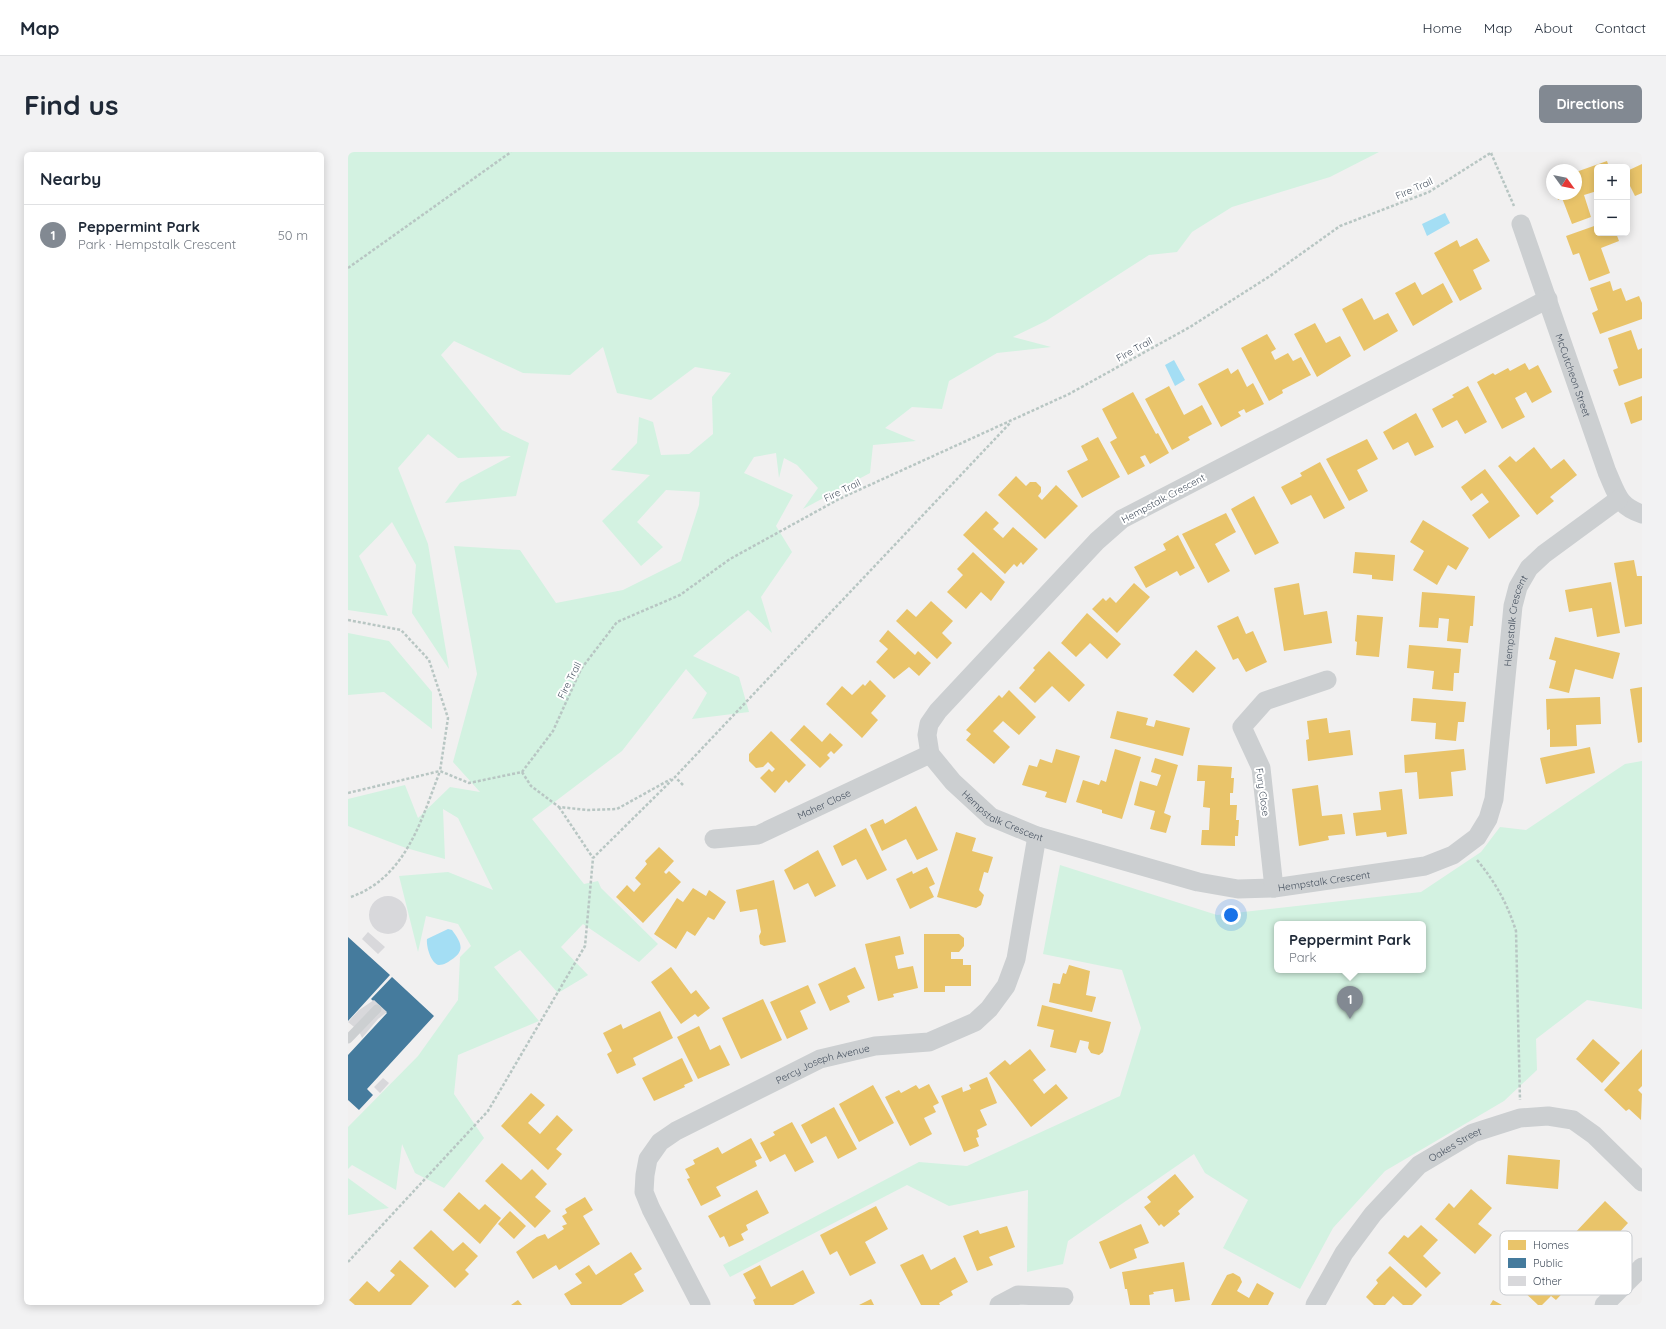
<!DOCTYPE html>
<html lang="en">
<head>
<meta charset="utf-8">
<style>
  :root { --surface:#fff; --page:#f2f2f3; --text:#1f2937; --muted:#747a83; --line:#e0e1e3; --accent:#828992 }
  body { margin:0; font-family:Quicksand,sans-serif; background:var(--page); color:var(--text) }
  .controls { position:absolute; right:12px; top:12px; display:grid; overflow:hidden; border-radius:6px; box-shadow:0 2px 10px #0003 }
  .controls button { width:36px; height:36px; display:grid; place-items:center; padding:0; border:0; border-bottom:1px solid var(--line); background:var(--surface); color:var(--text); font:20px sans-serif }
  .compass { position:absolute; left:1198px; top:12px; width:36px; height:36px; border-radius:50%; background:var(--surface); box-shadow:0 2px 10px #0003; rotate:123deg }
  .you { position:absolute; left:883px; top:763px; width:14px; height:14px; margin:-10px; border:3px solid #fff; border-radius:50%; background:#1a73e8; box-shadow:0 0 0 6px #1a73e833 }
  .badge { display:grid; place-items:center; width:26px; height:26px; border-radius:50%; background:var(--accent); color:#fff; font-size:13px; font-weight:700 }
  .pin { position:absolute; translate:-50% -33px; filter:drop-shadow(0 1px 2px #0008) }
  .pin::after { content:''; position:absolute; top:21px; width:14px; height:12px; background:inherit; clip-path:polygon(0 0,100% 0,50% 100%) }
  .popup { position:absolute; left:926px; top:769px; width:152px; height:52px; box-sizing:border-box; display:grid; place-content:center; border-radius:6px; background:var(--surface); filter:drop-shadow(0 1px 3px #0005); font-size:13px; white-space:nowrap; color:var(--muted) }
  .popup b { font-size:15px; color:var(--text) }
  .popup::after { content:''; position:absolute; left:50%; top:100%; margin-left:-8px; border:8px solid transparent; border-top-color:var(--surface) }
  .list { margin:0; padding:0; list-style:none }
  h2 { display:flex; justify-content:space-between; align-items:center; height:52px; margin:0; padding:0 16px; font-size:17px }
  h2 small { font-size:13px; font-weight:400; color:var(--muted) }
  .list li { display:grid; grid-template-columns:26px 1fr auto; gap:12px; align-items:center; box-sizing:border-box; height:60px; padding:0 16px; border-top:1px solid var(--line) }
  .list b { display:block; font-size:15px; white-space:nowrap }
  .list p { margin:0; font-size:13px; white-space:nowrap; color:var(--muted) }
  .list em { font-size:13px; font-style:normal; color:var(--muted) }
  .map { position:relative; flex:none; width:1294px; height:1153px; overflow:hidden; border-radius:6px }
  header { display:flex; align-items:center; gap:24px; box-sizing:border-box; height:56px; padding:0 20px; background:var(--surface); border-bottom:1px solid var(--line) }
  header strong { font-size:19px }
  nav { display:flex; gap:22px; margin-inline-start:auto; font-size:14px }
  .intro { display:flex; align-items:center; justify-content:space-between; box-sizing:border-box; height:96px; padding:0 24px }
  h1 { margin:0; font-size:28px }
  .button { padding:10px 18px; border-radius:6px; background:var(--accent); color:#fff; font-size:14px; font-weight:700 }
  main { display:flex; gap:24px; padding:0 24px }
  aside { flex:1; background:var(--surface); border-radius:6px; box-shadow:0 2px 10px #0003 }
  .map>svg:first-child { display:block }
</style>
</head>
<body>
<header>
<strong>Map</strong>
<nav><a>Home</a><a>Map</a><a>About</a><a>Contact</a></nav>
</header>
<div class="intro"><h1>Find us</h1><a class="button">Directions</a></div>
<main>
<aside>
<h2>Nearby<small></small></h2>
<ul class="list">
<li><span class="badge">1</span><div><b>Peppermint Park</b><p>Park · Hempstalk Crescent</p></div><em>50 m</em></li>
</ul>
</aside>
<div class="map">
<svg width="1294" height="1153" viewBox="0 0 1294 1153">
  <rect width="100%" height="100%" fill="#f1f0f0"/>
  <path fill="#d3f2e1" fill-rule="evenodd" d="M0 0H1031L982 25 884 55 844 80 829 100 801 103 698 169 665 185 703 195 649 201 601 229 594 257 564 255 537 276 568 289 525 293 522 321 455 357 470 336 449 313 436 306 431 326 428 301 406 305 396 321 445 343 428 374 444 400 413 445 424 481 400 458 345 504 391 525 401 560 344 567 359 541 338 517 274 599 184 667 236 732 250 729 253 736 310 792 291 810 235 772 213 795 240 823 210 841 172 798 146 815 191 869 110 903 106 942 136 986 96 1036 67 1021 54 992 48 1038 4 1013 0 1017V975L70 904 110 848 112 805 123 794 110 772 78 764 70 800 51 724 100 720 145 738 110 666 95 657 97 707 58 696 0 674V647L57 633 70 666 102 635 132 640 105 610 129 522 106 394 172 398 208 451 275 438 333 409 351 353 352 340 318 338 289 370 315 395 293 414 254 369 302 323 263 318 289 291 291 265 305 270 313 303 341 302 365 282 364 245 383 221 347 215 303 248 269 241 255 195 222 223 175 221 106 189 93 203 154 278 181 291 168 344 97 351 112 331 163 304 110 306 80 282 50 316 80 392 101 517 64 461 68 413 44 370 11 404 40 464 0 458Z
    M0 481 41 489 84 540V577L36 540 0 543Z
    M1294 609V857L1239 848 1188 887 1189 918 1156 949 1037 1019 985 1076 952 1137 875 1096 900 1048 857 1021 846 1002 720 1089 715 1112 679 1120 680 1038 601 1054 559 1033 382 1125 375 1113 571 1010 619 1014 772 944 793 876 774 818 695 802 712 713 869 763 1073 740 1133 700 1152 675 1178 678 1277 612ZM929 772H1075V818H929Z
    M0 1026 41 1056 0 1063Z"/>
  <path fill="#a4def4" d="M1097 61 1102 71 1079 84 1074 72Z
    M826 208 837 228 827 234 817 213Z
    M100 777 104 778C113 790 118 799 103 808 100 810 96 813 91 813 83 812 78 794 79 787Z"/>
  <path fill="#e9c46a" d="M1259 9 1261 15H1249V39L1236 43 1243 65 1224 72 1214 46 1210 48 1208 42H1228V20Z
    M1294 12V41L1287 44 1279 28V19Z
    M1249 73V81H1268L1271 89 1253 96 1262 121 1241 129 1231 101 1225 103 1218 84Z
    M1129 86 1142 109 1125 118 1134 137 1112 149 1086 101 1109 88 1112 95Z
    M1262 129 1265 139 1273 136 1278 149 1291 144 1294 151V167L1252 182 1244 161 1250 158 1242 136Z
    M1067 130 1074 143 1095 131 1105 150 1065 174 1047 141Z
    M1014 146 1026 168 1040 161 1050 179 1016 199 994 157Z
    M967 171 978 191 992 184 1003 204 969 225 946 182Z
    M1283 178 1290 198 1294 196V226L1271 234 1265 218 1270 216 1260 186Z
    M919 182 928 197 923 200 927 208 940 201 945 209 953 205 963 223 934 238 935 241 921 249 893 196Z
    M1177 211 1181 218 1190 213 1204 240 1184 251 1178 240 1167 246 1177 265 1154 277 1129 230 1145 221 1147 223 1160 216 1162 219Z
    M880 216 883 222 890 217 899 235 905 231 916 252 898 261 896 257 890 260 893 264 873 275 850 232Z
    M821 234 836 263 854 253 864 272 840 285 842 288 824 298 797 247Z
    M1120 234 1139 270 1117 282 1109 268 1094 276 1084 257 1106 245 1104 243Z
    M785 240 808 282 810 281 821 301 802 312 797 303 792 305 797 314 780 323 762 290 769 286 754 257Z
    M1294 244V268L1283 272 1276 251Z
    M1068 261 1086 295 1067 304 1060 290 1045 298 1035 280Z
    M750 285 772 325 734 346 719 319 740 308 733 294Z
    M1019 287 1030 307 1009 318 1020 339 1001 349 978 307Z
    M1186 295 1203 317 1216 307 1229 323 1202 345 1206 349 1189 363 1150 314 1162 304 1168 310Z
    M972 310 997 356 976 367 963 343 943 353 933 335 954 324 952 321Z
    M1137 317 1172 364 1141 387 1124 363 1141 350 1134 341 1123 349 1113 335Z
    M668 324 678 334 682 330H688L693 335V340L690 344 694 348 708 333 730 354 697 387 650 343Z
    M906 344 931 391 907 403 883 357Z
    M638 359 651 371 645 377 655 386 665 375 690 397 675 413 673 410 669 415 666 412 657 422 615 383Z
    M878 361 888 380 867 392 882 419 860 431 834 382Z
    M1075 368 1121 396 1108 418 1100 413 1089 433 1065 418 1076 399 1062 390Z
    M830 383 847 416 832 424 829 419 798 436 786 415 818 398 815 392Z
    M625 400 657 430 643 449 633 440 618 457 599 440 615 423 609 417Z
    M1007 400 1047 403 1045 429 1024 427V423L1005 421Z
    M1286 408 1289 424H1294V472L1277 475 1266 411Z
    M1263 430 1272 481 1249 485 1244 456 1221 460 1217 438Z
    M786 431 802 445 769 481 744 457 755 446 758 449 762 445 768 451Z
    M951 431 956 463 979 459 984 491 936 499 926 436Z
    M1074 440 1127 444 1125 474H1122L1120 491 1099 489 1101 467 1091 466 1090 476 1071 475Z
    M583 449 605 469 594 481 604 491 589 507 548 469 559 457 568 465Z
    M739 461 773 492 759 507 742 491 728 505 713 491Z
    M1009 463 1035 465 1031 505 1008 503 1009 490 1007 489Z
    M890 464 898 482 905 479 919 510 898 520 890 506 885 508 869 474Z
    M540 478 567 503 570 499 583 511 571 524 561 515 546 527 528 510 540 497 531 489Z
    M1207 485 1272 501 1265 527 1227 517 1221 541 1201 536 1208 509 1201 507Z
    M1061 493 1113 497 1111 521H1106L1105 539 1084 537 1086 519 1059 516Z
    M848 498 868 516 845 541 825 523Z
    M701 499 737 533 721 550 704 534 687 551 671 536 687 518 685 516Z
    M522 528 538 544 523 561 530 568 514 586 478 552 494 534 504 543 515 532 517 534Z
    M1294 535V590L1290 591 1282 537Z
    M661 538 688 565 671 583 655 569 645 579 662 595 646 612 618 588 623 582 618 578 651 543 654 546Z
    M1252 545 1253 572 1228 573 1229 594 1202 595V577L1199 578 1198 547Z
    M1065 546 1118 550 1116 570H1110L1108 589 1087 587 1088 571 1063 569Z
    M769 559 800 566 798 573 806 575 808 568 842 576 835 604 762 586Z
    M979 566 981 581 1002 578 1005 603 960 609 958 588 961 587 959 569Z
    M456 573 474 590 482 581 495 593 486 602 483 599 479 603 482 606 472 616 442 588Z
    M423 579 458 613 441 631 438 628 427 641 412 626 421 617 424 620 427 617 420 610 415 615 408 616 401 609V602Z
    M1242 595 1247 621 1198 632 1192 606Z
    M708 597 732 604 718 651 697 645 699 640 674 633 681 613 689 615 692 607 704 611Z
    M767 597 793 605 774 667 754 661V658L728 650 735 628 751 633 753 628 758 630Z
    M1116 597 1118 618 1103 620 1105 644 1071 647 1069 620 1057 621 1056 603Z
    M807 606 830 613 816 661 823 664 818 681 802 677 807 659 786 653 792 629 809 634 813 623 803 620Z
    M850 613 884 615 883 626H886L885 641H882V653H889L888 668H891L890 684H887V694L853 693 854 678H861L862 656 855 655 857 629H849Z
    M970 633 974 664 994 662 997 682 980 684 981 688 951 694 944 637Z
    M1054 637 1059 682 1039 685 1038 680 1008 684 1005 661 1033 658 1031 640Z
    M568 654 590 698 569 708 558 687 534 699 522 673 535 667 537 672Z
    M518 676 539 718 519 728 508 707 494 714 485 694Z
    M608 680 628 686 624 699 645 705 640 721 636 720 631 738 636 743 633 753 628 756 589 745Z
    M311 695 326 709 316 720 318 722 321 719 333 730 295 771 268 745 279 733 286 740 293 732 287 726 299 712 297 709Z
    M470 698 488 734 467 745 460 731 446 738 436 718Z
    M579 715 587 732 581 735 586 745 562 757 548 727 564 719 565 722Z
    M426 728 438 790 416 794 412 792 411 784 413 780 409 757 392 760 388 738Z
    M345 736 358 744 361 738 378 750 366 768 360 765 347 784 339 779 328 797 306 782 329 746 335 750Z
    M576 782H611L616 786V794L611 800H603V807H615V813H623V834H597V840H576Z
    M552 784 556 802 547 804 550 817 565 814 570 836 545 842 546 845 530 849 517 792Z
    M721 813 742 819 738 843 748 845 744 860 701 850 705 831 712 832 715 821 718 822Z
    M323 815 343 842 348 838 362 856 350 865 347 862 333 872 303 830Z
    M507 815 517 836 499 844 502 850 482 859 470 832Z
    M460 833 468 851 452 859 460 877 439 887 422 850Z
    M415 847 434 888 393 907 374 866Z
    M694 853 763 870 755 900 751 903 743 901 740 896 741 890 732 888 728 901 702 895 706 878 689 874Z
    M312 859 325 886 285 906 288 913 269 922 259 902 264 899 255 881 273 872 275 877Z
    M351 874 362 898 372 893 382 913 350 927 329 885Z
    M1245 887 1272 911 1254 931 1228 907Z
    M682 897 698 918 685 928 696 942 708 932 720 946 683 975 641 921 657 908 662 913Z
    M1294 897V934L1290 938 1294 942 1293 968 1281 957 1278 959 1256 938Z
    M334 906 345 929 336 933 337 935 306 949 294 926Z
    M639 925 649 951 632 958 639 973 629 978 631 985 628 986 631 994 616 1000 593 944 614 935 615 940 623 937 621 933Z
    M581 932 591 951 585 954 588 960 576 966 584 982 562 994 537 945 551 938 553 941 568 933 571 937Z
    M525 933 546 971 511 990 491 952Z
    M183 941 197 953 180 971 192 982 209 963 225 978 208 997 214 1002 200 1018 153 974Z
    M486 955 509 997 490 1007 478 984 463 992 453 973Z
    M444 970 466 1010 447 1020 437 1002 422 1010 412 991 427 983 425 980Z
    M403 986 414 1006 407 1009 409 1014 368 1035 373 1044 353 1054 339 1027 342 1026 337 1017 347 1012 345 1008 370 995 374 1002Z
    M1160 1003 1212 1008 1210 1037 1158 1032Z
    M154 1011 173 1028 184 1017 199 1032 187 1045 203 1059 187 1076 137 1029Z
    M827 1022 846 1045 830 1059 832 1062 816 1075 813 1072 811 1074 796 1055 803 1050 799 1045Z
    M1123 1037 1144 1056 1130 1072 1144 1083 1127 1102 1087 1067 1101 1051 1106 1056Z
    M409 1038 421 1061 398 1073 400 1078 393 1082 396 1088 381 1095 376 1084 372 1086 360 1064Z
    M111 1040 131 1058 137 1052 153 1066 132 1092 95 1058Z
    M237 1045 245 1058 235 1064 252 1092 211 1118 208 1113 185 1127 168 1100 189 1085 197 1082 200 1087 216 1077 214 1074 219 1072 214 1064 219 1061 217 1057Z
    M1257 1049 1280 1071 1248 1106 1224 1084Z
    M528 1054 540 1077 517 1090 528 1111 502 1124 489 1099 482 1103 472 1083Z
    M162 1059 178 1074 166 1087 150 1072Z
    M793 1072 801 1091 786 1097 789 1106 762 1117 751 1090Z
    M1073 1073 1090 1088 1075 1104 1093 1121 1078 1136 1040 1101 1056 1083 1060 1086Z
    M659 1074 667 1095 641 1105 645 1113 629 1119 615 1084 630 1078 632 1082Z
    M83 1078 105 1099 115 1090 130 1104 117 1118 121 1122 107 1136 65 1096Z
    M1220 1092 1242 1112 1208 1148 1203 1144 1194 1153H1190L1170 1134 1188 1115 1199 1126 1205 1120 1199 1114Z
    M283 1100 294 1117 286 1122 296 1139 273 1153H223L216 1142 234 1131 227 1122 241 1113 248 1123Z
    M575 1102 583 1118 607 1105 620 1130 603 1139 605 1143 591 1151 592 1153H573L552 1113Z
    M52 1108 81 1134 63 1153H7L1 1148 19 1129 31 1140 47 1123 42 1119Z
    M836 1110 842 1148 827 1150 825 1137 805 1140 806 1142 801 1143 802 1153H782L779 1137H777L774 1120Z
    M412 1113 423 1135 455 1118 467 1141 445 1153H407L405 1148 408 1146 395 1122Z
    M1042 1114 1074 1143 1064 1153H1055L1045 1144 1037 1153H1026L1018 1145 1030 1131 1028 1128Z
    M885 1121 892 1125 894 1130 889 1139 901 1146 909 1131 926 1141 920 1153H863L879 1123Z
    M523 1147 526 1153H511Z
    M170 1148 174 1153H163Z
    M1145 1148 1154 1153H1142Z"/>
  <path fill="#457b9d" d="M0 785 42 823 0 869Z
    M44 825 86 864 19 937 25 943 11 958 0 948V903L39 861 23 847Z"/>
  <path fill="#d8d8db" d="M21 763a19 19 0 1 1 38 0a19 19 0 1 1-38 0Z
    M20 780 37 795 30 802 14 787Z
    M26 848 39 860 30 867 14 886 11 879 0 870 11 858Z
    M35 926 41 931 32 941 26 935Z"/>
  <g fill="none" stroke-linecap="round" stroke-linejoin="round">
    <path stroke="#b8c6c3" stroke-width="2.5" stroke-dasharray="3 2" stroke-linecap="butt" d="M1143 1 1166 54
      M0 116 163 0
      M0 468 53 478 81 508 100 566 92 619 121 631 174 620 205 579 233 517 269 470 332 443 382 407 491 347 721 242 842 175 922 124 992 74 1081 40 1144 0
      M174 620 183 634 211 655 240 658 269 657 323 627
      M335 633 327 625 663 270
      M0 641 92 619
      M211 655 245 706
      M1129 708C1148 731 1159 751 1168 779L1172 948
      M3 745C58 725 73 669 92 619
      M0 1110 140 959 237 794 245 706 327 625"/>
    <path stroke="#cccfd1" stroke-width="9" d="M0 887 29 857"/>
    <g stroke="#cccfd1" stroke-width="19">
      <path id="s1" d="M1173 72 1259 320C1269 342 1270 354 1294 362"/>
      <path id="s2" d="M1200 147 774 367 749 389 590 559 581 572 579 583 582 602 605 630 643 665 689 684 850 730 890 737 926 736 1077 714 1105 703 1129 685 1140 667 1146 647 1165 454 1170 435 1181 416 1196 402 1271 347"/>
      <path id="s3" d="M366 687 410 683 582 602"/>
      <path d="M926 736 913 616 894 575 917 549 979 528"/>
      <path id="s4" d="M353 1153 303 1057 296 1040 297 1023 300 1007 312 990 328 979 472 907 527 894 581 890 627 870 641 857 658 834 668 807 689 684"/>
      <path d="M651 1153 670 1143 716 1145"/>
      <path id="s5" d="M967 1153 996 1101 1025 1062 1071 1013 1125 981 1172 966 1200 964 1225 968 1246 983 1294 1030"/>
      <path d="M1256 1153 1294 1115"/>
    </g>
  </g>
  <g text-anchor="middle" stroke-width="4" stroke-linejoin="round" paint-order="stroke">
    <g font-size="10" fill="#46515f" stroke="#fff">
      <text transform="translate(1066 36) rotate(-24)" y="4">Fire Trail</text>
      <text transform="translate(786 197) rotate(-29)" y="4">Fire Trail</text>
      <text dy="4" stroke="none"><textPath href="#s1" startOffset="160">McCutcheon Street</textPath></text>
      <text transform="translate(494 338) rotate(-26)" y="4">Fire Trail</text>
      <text transform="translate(815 346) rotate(-28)" y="4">Hempstalk Crescent</text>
      <text dy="4" stroke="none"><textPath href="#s2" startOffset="1608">Hempstalk Crescent</textPath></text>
      <text transform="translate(221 528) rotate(-63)" y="4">Fire Trail</text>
      <text transform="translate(915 640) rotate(82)" y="4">Fury Close</text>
      <text dy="4" stroke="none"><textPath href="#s3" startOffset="117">Maher Close</textPath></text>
      <text dy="4" stroke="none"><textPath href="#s2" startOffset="889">Hempstalk Crescent</textPath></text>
      <text dy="4" stroke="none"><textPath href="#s2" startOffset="1224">Hempstalk Crescent</textPath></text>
      <text dy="4" stroke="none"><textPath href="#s4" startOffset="362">Percy Joseph Avenue</textPath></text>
      <text dy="4" stroke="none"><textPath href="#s5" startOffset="217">Oakes Street</textPath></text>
    </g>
  </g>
  <rect x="1152" y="1079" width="132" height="64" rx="6" fill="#fff" stroke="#c8cbcf" stroke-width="1"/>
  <rect x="1160" y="1088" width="18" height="10" fill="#e9c46a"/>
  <rect x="1160" y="1106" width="18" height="10" fill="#457b9d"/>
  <rect x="1160" y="1124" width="18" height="10" fill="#d8d8db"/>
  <g font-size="11" fill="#46515f">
    <text x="1185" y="1097">Homes</text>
    <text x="1185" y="1115">Public</text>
    <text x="1185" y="1133">Other</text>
  </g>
</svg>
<div class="controls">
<button>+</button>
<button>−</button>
</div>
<svg class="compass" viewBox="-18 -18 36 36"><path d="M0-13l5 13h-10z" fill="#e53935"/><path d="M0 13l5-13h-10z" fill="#747a83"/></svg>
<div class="you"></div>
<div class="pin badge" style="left:1002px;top:867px">1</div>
<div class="popup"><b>Peppermint Park</b>Park</div>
</div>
</main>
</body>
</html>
